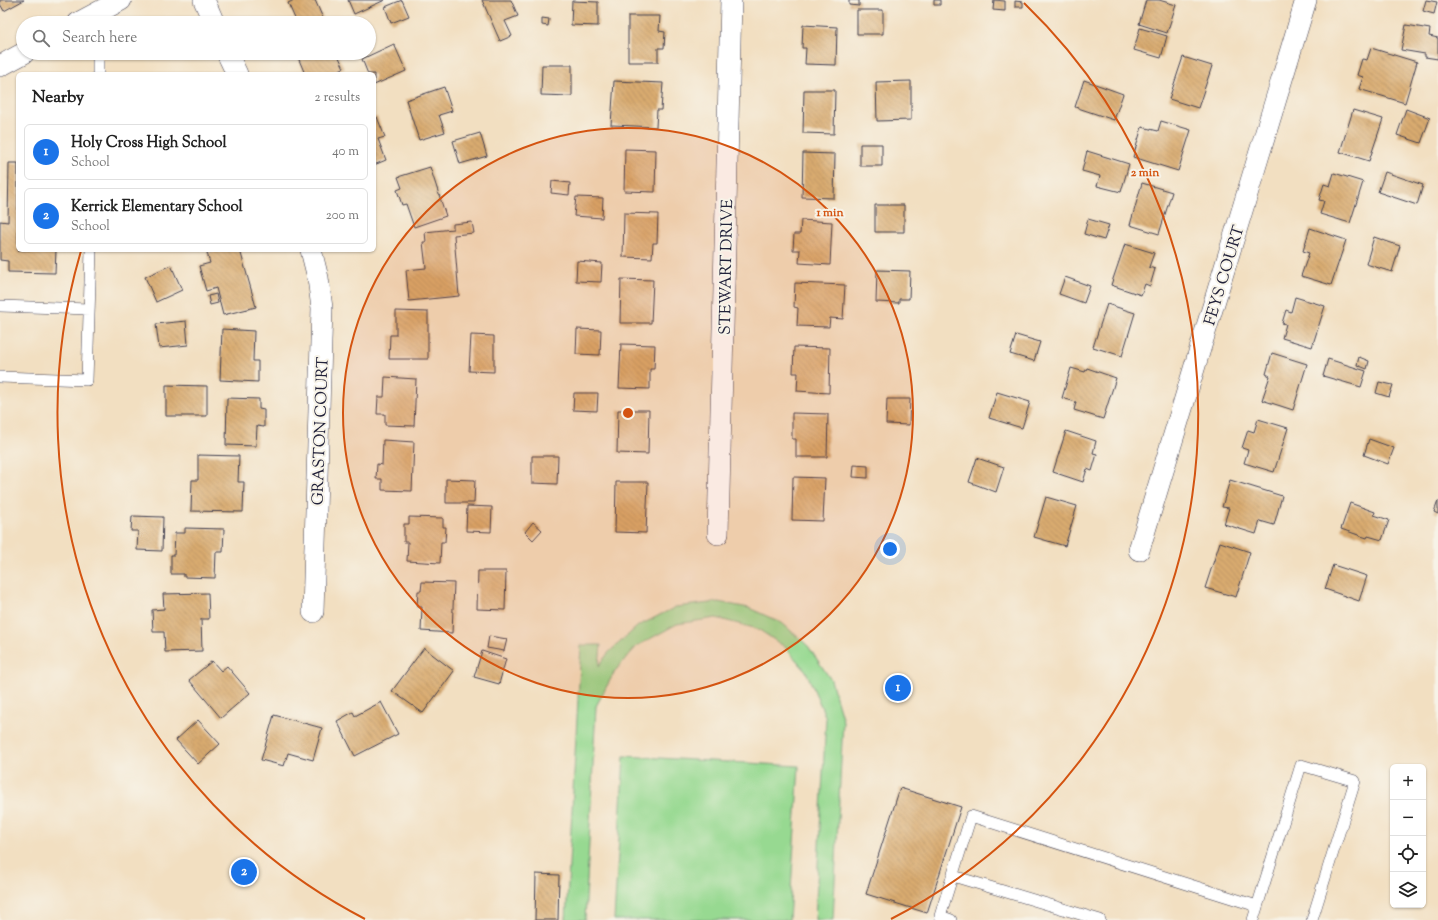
<!DOCTYPE html>
<html lang="en">
<head>
<meta charset="utf-8">
<style>
  :root { --surface:#fff; --page:#f2f2f2; --text:#222; --muted:#767676; --line:#e0e0e0; --accent:#1a73e8 }
  body { margin:0; font-family:"Sorts Mill Goudy",serif; background:var(--page); color:var(--text) }
  .controls { position:absolute; right:12px; bottom:12px; display:grid; overflow:hidden; border-radius:6px; box-shadow:0 1px 3px #0004 }
  .controls button { width:36px; height:36px; display:grid; place-items:center; padding:0; border:0; border-bottom:1px solid var(--line); background:var(--surface); color:var(--text); font:20px sans-serif }
  .you { position:absolute; left:890px; top:549px; width:14px; height:14px; margin:-10px; border:3px solid #fff; border-radius:50%; background:#1a73e8; box-shadow:0 0 0 6px #1a73e833 }
  .badge { display:grid; place-items:center; width:26px; height:26px; border-radius:50%; background:var(--accent); color:#fff; font-size:13px; font-weight:700 }
  .pin { position:absolute; translate:-50% -50%; border:2px solid #fff; box-shadow:0 1px 4px #0006 }
  .list { margin:0; padding:0; list-style:none }
  h2 { display:flex; justify-content:space-between; align-items:center; height:52px; margin:0; padding:0 16px; font-size:17px }
  h2 small { font-size:13px; font-weight:400; color:var(--muted) }
  .list li { display:grid; grid-template-columns:26px 1fr auto; gap:12px; align-items:center; box-sizing:border-box; height:56px; margin:0 8px 8px; padding:0 8px; border:1px solid var(--line); border-radius:6px }
  .list b { display:block; font-size:15px; white-space:nowrap }
  .list p { margin:0; font-size:13px; white-space:nowrap; color:var(--muted) }
  .list em { font-size:13px; font-style:normal; color:var(--muted) }
  .icon { flex:none; width:22px; height:22px; fill:none; stroke:currentColor; stroke-width:2; stroke-linecap:round; stroke-linejoin:round }
  .map { position:relative; flex:none; width:1438px; height:920px; overflow:hidden }
  .search { position:absolute; background:var(--surface); box-shadow:0 1px 3px #0004; left:16px; top:16px; width:360px; height:44px; display:flex; align-items:center; gap:10px; box-sizing:border-box; padding:0 14px; border-radius:22px; color:var(--muted); font-size:15px }
  .panel { position:absolute; background:var(--surface); box-shadow:0 1px 3px #0004; left:16px; top:72px; width:360px; height:180px; border-radius:6px }
  .map>svg:first-child { display:block }
</style>
</head>
<body>
<div class="map">
<svg width="1438" height="920" viewBox="0 0 1438 920">
  <defs>
    <pattern id="building-back-hatch" width="6" height="6" patternUnits="userSpaceOnUse"><rect width="6" height="6" fill="#d9ab70"/><path d="M-1 5l2 2M0 0l6 6M5-1l2 2" fill="none" stroke="#b08b5d"/></pattern>
  </defs>
  <rect width="100%" height="100%" fill="#f7f3e8"/>
  <filter id="ink" filterUnits="userSpaceOnUse"><feTurbulence type="fractalNoise" baseFrequency=".025" numOctaves="2"/><feDisplacementMap in="SourceGraphic" scale="8" xChannelSelector="R" yChannelSelector="G"/><feConvolveMatrix kernelMatrix="1 2 1 2 8 2 1 2 1" color-interpolation-filters="sRGB"/></filter>
  <filter id="wash" filterUnits="userSpaceOnUse"><feTurbulence type="fractalNoise" baseFrequency=".012" numOctaves="4" result="noise"/><feDisplacementMap in="SourceGraphic" scale="16" xChannelSelector="R" yChannelSelector="G"/><feGaussianBlur stdDeviation="0.9" result="paint"/><feColorMatrix in="noise" values="0 0 0 0 0 0 0 0 0 0 0 0 0 0 0 0 0 1.4 0 .05"/><feComposite in="paint" operator="in"/></filter>
  <g filter="url(#wash)">
    <rect width="100%" height="100%" fill="#f2dfc1"/>
    <path fill="#97d991" stroke="#5c7e66" d="M718 602 749 608 782 623 808 646 831 680 843 721 833 920H815L826 718 806 671 785 647 758 629 716 618 677 624 637 646 615 671 596 706 585 920H566L581 645H601L599 666 608 653 638 626 676 607Z
      M624 756 799 766 789 920H614Z"/>
    <g id="blocks">
      <path fill="url(#building-back-hatch)" d="M0 0H24L4 11 0 4Z
        M294 0H315L325 23H297L288 3Z
        M348 0H385L354 14Z
        M402 0 409 16 391 23 385 7Z
        M482 0H511L518 16 505 21 512 36 500 41Z
        M849 0H859V6L849 5Z
        M934 0H940V5H934Z
        M994 0 1005 1V11L993 10Z
        M1146 0H1159L1176 5 1167 33 1139 24Z
        M1426 0 1437 2 1434 14 1423 11Z
        M572 1 598 2V26L571 25Z
        M1015 1 1023 2V7H1015Z
        M857 10H883V34H857Z
        M628 16H660L659 31 665 32 664 48H658V62H628Z
        M542 18 549 19 548 26 542 25Z
        M803 25 837 27 836 65 805 64 806 48H802Z
        M1406 25 1430 29 1429 36 1438 38V59L1425 57V54L1401 50Z
        M1140 28 1167 36 1161 58 1134 50Z
        M394 44 406 71 374 85V74H368L362 59Z
        M1371 48 1417 62 1405 103 1359 89 1363 77 1357 75 1362 59 1367 60Z
        M302 53H337L344 68 329 74H305L297 55Z
        M1183 57 1212 66 1198 108 1169 99Z
        M542 65H572V96L541 95Z
        M1084 80 1123 94 1114 120 1075 107Z
        M614 81 663 83 661 110H657L656 127 611 125Z
        M911 81V120L877 121 876 82Z
        M444 87 452 111 439 115 445 132 419 140 406 100Z
        M804 90H835L834 134 803 133Z
        M1406 109 1430 118 1421 143 1397 135Z
        M1353 110 1383 119 1369 161 1340 152Z
        M377 117 385 137 378 139 386 160 374 165V118Z
        M1161 121 1191 130 1178 171 1133 157 1142 127 1158 131Z
        M480 133 487 156 460 164 453 141Z
        M860 144H882V166H860Z
        M625 149 656 150 655 192 624 191Z
        M1087 151 1129 164 1121 192 1097 186 1100 176 1082 171Z
        M803 153 835 154 834 198 802 197Z
        M9 163H18V250H56L55 273 8 272V261L0 260V221L8 222Z
        M430 167 446 216 414 227 406 204 402 205 397 190 402 188 398 177Z
        M1385 172 1423 185 1417 205 1378 192Z
        M1334 173 1363 182 1350 223 1320 214 1324 201 1319 200 1324 184 1330 186Z
        M552 181 570 183 569 195 551 193Z
        M1142 183 1172 192 1159 234 1130 225Z
        M576 197 603 198 602 218 574 216Z
        M875 205H904V232H875Z
        M624 213 658 214 657 243H653L652 258 623 257Z
        M1088 219 1109 225 1104 240 1084 234Z
        M801 220 832 222 830 265 799 263 800 250H793L794 234H800Z
        M472 222 474 233 454 235 459 296 409 301 406 270 426 268 423 242H426L425 232 453 229V224Z
        M1310 228 1346 240 1331 285 1301 276 1309 253 1303 251Z
        M1374 237 1400 246 1392 272 1366 264Z
        M1125 244 1154 253 1149 267 1155 269 1150 286 1145 284 1141 295 1111 285Z
        M217 250H240L256 307 223 315 216 288 206 291 199 266 210 263 207 253Z
        M577 261 602 263 601 282 576 281Z
        M171 265 182 290 156 302 145 277Z
        M877 270 910 271 909 299H899V303L876 302Z
        M1065 277 1090 286 1084 303 1059 294Z
        M621 279 653 280 651 323H620Z
        M795 283 845 285 843 319 830 318 829 327 797 326 798 308 794 307Z
        M216 294 218 303 210 305 208 296Z
        M1295 297 1325 306 1312 347 1282 338 1286 324 1282 323 1286 310 1291 312Z
        M1107 304 1135 313 1122 356 1093 347Z
        M396 311 428 312V359H389L390 335H396Z
        M186 321 188 345 159 348 156 324Z
        M222 329 254 331 253 361H258V382L220 380Z
        M577 329 601 330 600 355 576 354Z
        M471 335 494 336V372L469 371Z
        M1016 335 1040 342 1034 361 1010 354Z
        M621 344 655 345 654 369H650V389L619 388Z
        M794 347 830 348 829 393 797 391 798 373H793Z
        M1272 353 1307 364 1293 410 1262 400 1270 376 1266 374Z
        M1359 357 1369 361 1367 369 1357 365Z
        M1328 359 1366 371 1361 387 1323 376Z
        M1071 368 1085 372 1087 368 1116 378 1103 419 1074 410 1076 402 1062 398Z
        M385 377 416 379 414 426 385 425V414H377L378 397H384Z
        M1379 382 1393 385 1389 397 1376 393Z
        M166 385 207 386V416H166Z
        M997 392 1030 402 1022 428 989 418Z
        M574 393H598L597 411 573 410Z
        M227 398 259 399V409L264 410V427L257 426 256 446 226 445Z
        M887 399H910L909 425 886 424Z
        M618 410H649L648 454 617 453Z
        M792 413 828 414 827 457H796V439H792Z
        M1258 419 1288 428 1274 472 1244 463 1248 450 1242 448 1248 430 1254 432Z
        M1066 431 1096 441 1093 453 1097 454 1092 471 1087 469 1083 482 1053 472Z
        M1369 439 1394 448 1388 464 1364 455Z
        M383 440 414 442 412 491 382 490V479H376L377 464 382 465Z
        M198 455 239 456 238 482H244L243 512 191 511 192 480H198Z
        M532 456H558L557 484 532 483Z
        M977 458 1004 467 996 492 969 482Z
        M854 465 868 466V478L853 477Z
        M793 477 825 478 823 521 792 520Z
        M446 479 475 480 474 503H446Z
        M1230 480 1282 496 1274 525 1260 521 1256 534 1224 524 1229 508 1222 507Z
        M616 482H648L646 533 615 532Z
        M1046 497 1077 506 1065 546 1034 537Z
        M1438 501V514L1434 512Z
        M1350 503 1375 512 1374 515 1389 520 1382 540 1368 536 1367 538 1341 529Z
        M467 506 492 507 491 532 466 531Z
        M132 516 163 517 162 551 137 550 138 531H131Z
        M409 517 443 518V527H446L445 542H441L440 563 407 561 408 542H404V524H409Z
        M533 522 542 530 533 540 525 532Z
        M185 528 224 529 223 552H216L215 578 184 577V574H171V555H174L175 533H185Z
        M1220 542 1250 552 1236 597 1205 588Z
        M1333 565 1367 576 1359 601 1325 589Z
        M478 571H506L505 610 477 609Z
        M422 582 454 583 452 633 421 631 422 607H417L418 591H421Z
        M208 593 209 619H201L202 651 165 652 164 632H153L152 610 164 609 163 594Z
        M489 636 507 639 504 651 487 648Z
        M424 648 454 671 423 713 392 691Z
        M482 651 506 659 499 684 474 677Z
        M212 661 221 671 227 666 250 693 221 718 189 680Z
        M381 702 398 734 355 756 337 721 353 712 355 716Z
        M274 715 322 728 313 760 288 753 284 766 261 760Z
        M198 720 220 744 198 764 176 740Z
        M900 788 961 807 927 913 866 894Z
        M536 874 559 875 558 920H535Z"/>
    </g>
  </g>
  <g filter="url(#ink)">
    <use href="#blocks" fill-opacity="0" stroke="#413e4f" stroke-width="1"/>
    <g fill="none" stroke-linecap="round" stroke-linejoin="round">
      <defs>
        <path id="service" d="M98 74V53
          M0 306 89 309
          M0 377 87 380 91 250
          M953 876 1100 920
          M951 920 940 916 971 816 1257 906
          M1253 920 1301 765 1355 781 1312 920"/>
        <path id="minor" d="M204 0 214 23
          M78 23 121 0
          M227 53 237 74
          M0 66 24 53
          M311 250 318 278 322 308 313 612
          M718 534 731 0
          M1139 550 1306 0"/>
      </defs>
      <use href="#service" stroke="#413e4f" stroke-width="12"/>
      <use href="#minor" stroke="#413e4f" stroke-width="22"/>
      <use href="#service" stroke="#fff" stroke-width="11"/>
      <use href="#minor" stroke="#fff" stroke-width="21"/>
    </g>
  </g>
  <circle cx="628" cy="413" r="285" fill="#d45411" fill-opacity=".12"/>
  <g fill="none" stroke="#d45411" stroke-width="2">
    <circle cx="628" cy="413" r="285"/>
    <path d="M365 919A570 570 0 0 1 81 251M1024 3A570 570 0 0 1 891 919"/>
  </g>
  <g text-anchor="middle" stroke-width="4" stroke-linejoin="round" paint-order="stroke">
    <g font-size="16" fill="#22223b" stroke="#f7f3e8">
      <text transform="translate(725 267) rotate(-89)" y="6">STEWART DRIVE</text>
      <text transform="translate(1223 275) rotate(-73)" y="6">FEYS COURT</text>
      <text transform="translate(319 431) rotate(-88)" y="6">GRASTON COURT</text>
    </g>
  </g>
  <circle cx="628" cy="413" r="6" fill="#d45411" stroke="#f7f3e8" stroke-width="2"/>
  <g font-size="12" text-anchor="middle" font-weight="bold" fill="#d45411" stroke="#f7f3e8" stroke-width="4" stroke-linejoin="round" paint-order="stroke">
    <text x="1145" y="176">2 min</text>
    <text x="830" y="216">1 min</text>
  </g>
</svg>
<div class="controls">
<button>+</button>
<button>−</button>
<button><svg class="icon" aria-label="locate" viewBox="0 0 24 24"><circle cx="12" cy="12" r="6"/><path d="M12 2v4M12 18v4M2 12h4M18 12h4"/></svg></button>
<button><svg class="icon" aria-label="layers" viewBox="0 0 24 24"><path d="M12 4l9 5-9 5-9-5zM3 14l9 5 9-5"/></svg></button>
</div>
<div class="you"></div>
<div class="pin badge" style="left:898px;top:688px">1</div>
<div class="pin badge" style="left:244px;top:872px">2</div>
<div class="search"><svg class="icon" aria-label="search" viewBox="0 0 24 24"><circle cx="10" cy="10" r="6"/><path d="M15 15l6 6"/></svg>Search here</div>
<section class="panel">
<h2>Nearby<small>2 results</small></h2>
<ul class="list">
<li><span class="badge">1</span><div><b>Holy Cross High School</b><p>School</p></div><em>40 m</em></li>
<li><span class="badge">2</span><div><b>Kerrick Elementary School</b><p>School</p></div><em>200 m</em></li>
</ul>
</section>
</div>
</body>
</html>
